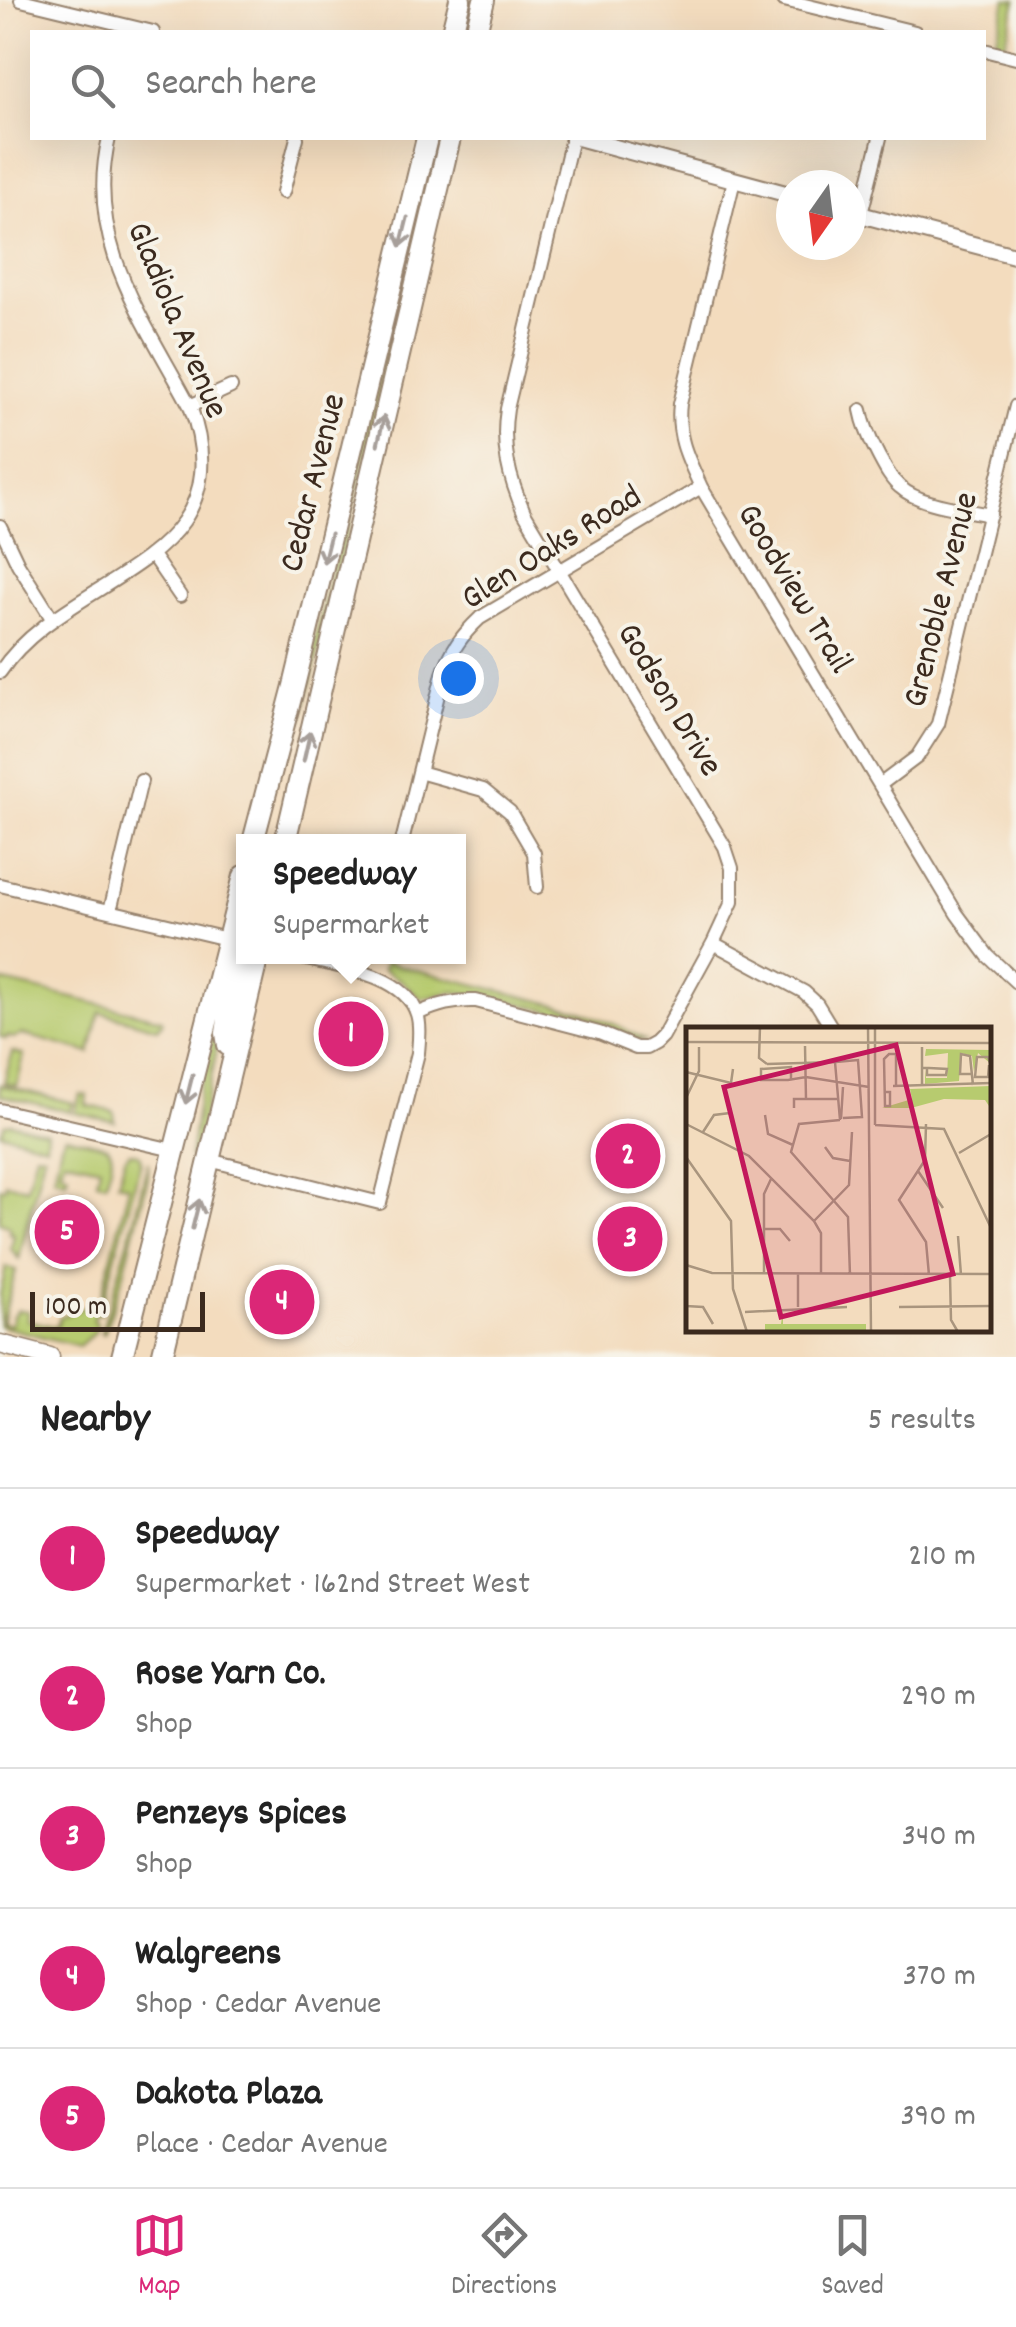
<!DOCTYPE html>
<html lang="en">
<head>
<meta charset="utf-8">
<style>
  :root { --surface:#fff; --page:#f6f6f6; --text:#222; --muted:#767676; --line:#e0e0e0; --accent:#db2777 }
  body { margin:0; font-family:Dekko,sans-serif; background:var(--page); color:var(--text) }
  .compass { position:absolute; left:776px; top:170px; width:90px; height:90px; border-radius:50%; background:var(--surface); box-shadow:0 10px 40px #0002; rotate:194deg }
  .scale { position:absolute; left:30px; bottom:25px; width:175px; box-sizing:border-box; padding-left:10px; border:5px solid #3b2a1e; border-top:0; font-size:28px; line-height:35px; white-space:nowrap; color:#3b2a1e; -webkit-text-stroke:8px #f7f3e8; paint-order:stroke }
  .you { position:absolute; left:458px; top:678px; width:35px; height:35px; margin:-25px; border:8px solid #fff; border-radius:50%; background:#1a73e8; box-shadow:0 0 0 15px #1a73e833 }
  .badge { display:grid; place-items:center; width:65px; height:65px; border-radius:50%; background:var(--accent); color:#fff; font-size:32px; font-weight:700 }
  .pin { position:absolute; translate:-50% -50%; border:5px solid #fff; box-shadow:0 2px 10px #0006 }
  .popup { position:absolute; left:236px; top:834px; width:230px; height:130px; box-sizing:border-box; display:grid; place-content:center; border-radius:0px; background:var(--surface); filter:drop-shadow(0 2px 8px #0005); font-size:32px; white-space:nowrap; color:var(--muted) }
  .popup b { font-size:38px; color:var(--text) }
  .popup::after { content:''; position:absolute; left:50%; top:100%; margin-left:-20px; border:20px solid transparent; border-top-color:var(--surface) }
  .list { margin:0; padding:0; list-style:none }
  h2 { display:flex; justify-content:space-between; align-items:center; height:130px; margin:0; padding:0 40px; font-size:42px }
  h2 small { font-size:32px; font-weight:400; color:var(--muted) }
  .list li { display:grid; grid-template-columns:65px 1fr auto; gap:30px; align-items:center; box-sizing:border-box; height:140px; padding:0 40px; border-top:2px solid var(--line) }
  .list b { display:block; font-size:38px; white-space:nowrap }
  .list p { margin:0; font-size:32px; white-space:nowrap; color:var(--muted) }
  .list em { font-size:32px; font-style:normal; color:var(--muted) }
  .icon { flex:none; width:55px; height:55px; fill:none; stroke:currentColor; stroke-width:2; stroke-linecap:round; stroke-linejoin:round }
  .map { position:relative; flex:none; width:1016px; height:1357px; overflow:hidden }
  .search { position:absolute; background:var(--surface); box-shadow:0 10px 40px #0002; left:30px; right:30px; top:30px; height:110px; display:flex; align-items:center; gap:25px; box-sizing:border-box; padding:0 35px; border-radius:0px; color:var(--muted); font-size:38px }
  .sheet { height:830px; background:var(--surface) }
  nav { display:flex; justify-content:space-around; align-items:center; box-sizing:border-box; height:140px; border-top:2px solid var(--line); background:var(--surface); font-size:28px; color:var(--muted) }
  nav a { display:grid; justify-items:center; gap:5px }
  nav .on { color:var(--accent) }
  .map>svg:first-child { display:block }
</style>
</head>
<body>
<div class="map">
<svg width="1016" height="1357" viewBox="0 0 1016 1357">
  <rect width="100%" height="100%" fill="#f7f3e8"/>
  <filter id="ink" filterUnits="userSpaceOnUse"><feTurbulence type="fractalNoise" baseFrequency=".01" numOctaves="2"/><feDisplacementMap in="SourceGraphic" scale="20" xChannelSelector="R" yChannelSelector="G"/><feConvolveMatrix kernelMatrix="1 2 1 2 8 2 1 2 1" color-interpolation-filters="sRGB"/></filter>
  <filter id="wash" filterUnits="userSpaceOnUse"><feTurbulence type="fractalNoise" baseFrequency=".0048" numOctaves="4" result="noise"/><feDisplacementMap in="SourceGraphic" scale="40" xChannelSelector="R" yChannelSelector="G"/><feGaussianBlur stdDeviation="2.25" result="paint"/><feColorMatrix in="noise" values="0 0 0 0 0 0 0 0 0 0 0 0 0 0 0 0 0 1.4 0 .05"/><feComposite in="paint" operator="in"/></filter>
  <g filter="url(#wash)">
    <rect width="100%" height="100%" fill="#f3dcbe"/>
    <path fill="#b7cb6f" stroke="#797a46" stroke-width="2.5" d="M1006 0H1016L1005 44 996 42Z
      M393 314H396L385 374 302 720H299L315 639Z
      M385 962 581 1011 618 1026 645 1040 636 1041 591 1021 491 996 452 992 421 999 402 981 383 970Z
      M0 981 162 1019 163 1021 158 1028 100 1012 90 1053 22 1034 13 1038 7 1036 6 1039 0 1036Z
      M220 1007 219 1038 195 1158 190 1157 200 1088Z
      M12 1052 24 1055 17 1086 4 1083Z
      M0 1085 73 1103 71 1112 0 1095Z
      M80 1094 87 1095 86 1105 114 1112 115 1122 75 1113Z
      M11 1123 47 1132 46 1145 1 1133 5 1124Z
      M66 1136 107 1146C117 1155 109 1171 106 1183L97 1181 100 1167 64 1159 61 1171 68 1174 66 1180 54 1177 61 1144Z
      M130 1152 139 1154 141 1161 100 1314H94L93 1322 97 1323 95 1332 79 1346 0 1326V1295L6 1267 16 1270 2 1323 11 1325 13 1315 18 1310 28 1311 27 1320 57 1327 60 1317 89 1305 90 1300 100 1302 129 1186 118 1183 125 1158Z
      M36 1153 44 1154 19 1259 11 1249 14 1234 9 1233 10 1226 0 1222V1187L5 1188 6 1183 27 1188Z
      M148 1162V1177L124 1273 104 1334 101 1333 129 1239Z"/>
  </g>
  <g filter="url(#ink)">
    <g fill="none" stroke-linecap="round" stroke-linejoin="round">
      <defs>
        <path id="minor" d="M21 0 153 32
          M784 0 915 32
          M984 50 1016 58
          M734 180 680 404C676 436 688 459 701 487L957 914 988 956 1016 982
          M283 192 297 138
          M861 214 880 138
          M190 406 231 387
          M861 410C864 426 870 440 878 455 884 466 890 479 900 487 919 505 964 509 990 515
          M0 526 18 564 53 620
          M152 555 180 596
          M0 672C66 572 249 566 190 406 144 319 84 242 109 138
          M419 772 483 790 510 812 534 853 537 887
          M881 784 917 757 938 724 1016 406
          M402 842 443 674C451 650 462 635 480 618L701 487
          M0 885 227 939
          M110 911 141 781
          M713 943 804 992 817 1004 833 1030
          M417 1014C437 1005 454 1000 476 1001L599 1033 636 1048H646L655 1043 662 1036 713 943 732 902V868L725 847 524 512C509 478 501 446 507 409L572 138
          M0 1110 173 1150
          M209 1160 380 1203 418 1053C419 1040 421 1026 417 1014 404 972 331 966 294 956"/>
        <path id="tertiary" d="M580 138 791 195
          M851 212 1016 256"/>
        <path id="secondary" d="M0 1344 50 1357"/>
        <path id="primary" d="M452 32 460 0
          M476 32 484 0
          M253 842 294 686 427 138
          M285 842 450 138
          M227 939 238 956 226 1033 228 1045
          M122 1357 244 876
          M162 1357 258 956"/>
      </defs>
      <use href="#minor" stroke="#97836e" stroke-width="16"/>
      <use href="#tertiary" stroke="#97836e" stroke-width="19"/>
      <use href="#secondary" stroke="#97836e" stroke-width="21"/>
      <use href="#primary" stroke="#97836e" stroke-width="24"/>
      <use href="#minor" stroke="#fff" stroke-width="12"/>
      <use href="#tertiary" stroke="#fff" stroke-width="15"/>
      <use href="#secondary" stroke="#fff" stroke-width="18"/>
      <use href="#primary" stroke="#fff" stroke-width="20"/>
    </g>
    <defs><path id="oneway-shaft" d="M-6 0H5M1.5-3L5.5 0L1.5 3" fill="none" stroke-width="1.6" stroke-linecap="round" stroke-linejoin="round" transform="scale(2.5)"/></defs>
    <g stroke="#a79f9a">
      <use href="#oneway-shaft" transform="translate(404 232) rotate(104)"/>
      <use href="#oneway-shaft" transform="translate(381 430) rotate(-77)"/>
      <use href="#oneway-shaft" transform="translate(327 548) rotate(104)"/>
      <use href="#oneway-shaft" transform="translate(307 746) rotate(-77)"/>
      <use href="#oneway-shaft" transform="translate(189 1089) rotate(104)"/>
      <use href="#oneway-shaft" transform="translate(196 1214) rotate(-76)"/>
    </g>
  </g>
  <g text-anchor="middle" stroke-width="8" stroke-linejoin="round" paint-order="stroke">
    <g font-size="35" fill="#3b2a1e" stroke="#f7f3e8">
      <text transform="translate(180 319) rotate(67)" y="12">Gladiola Avenue</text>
      <text transform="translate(310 482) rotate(-76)" y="12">Cedar Avenue</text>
      <text transform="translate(550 545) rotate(-32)" y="12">Glen Oaks Road</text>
      <text transform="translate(797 587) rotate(59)" y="12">Goodview Trail</text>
      <text transform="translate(938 599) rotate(-76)" y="12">Grenoble Avenue</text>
      <text transform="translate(672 698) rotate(59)" y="12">Godson Drive</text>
    </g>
  </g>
  <g transform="translate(686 1027)">
    <rect width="305" height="305" fill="#f3dcbe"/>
    <path d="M240 22 305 23V37L292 26 288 45 286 29 275 26 273 54 239 57V43L240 51H261L262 26 239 29ZM305 59V82L299 73 258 72 225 81H196L226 72 224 62ZM97 282V297H180V305H79V297H95Z" fill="#b7cb6f"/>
    <path fill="none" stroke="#a9957e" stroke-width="2.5" d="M74 0 73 31 81 37M182 0 185 305M0 15 305 16M119 19 120 72M236 20V59M150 35 172 33 176 90 157 91M81 37 149 35 154 93M303 38 302 50H289L291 30H302L305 38M236 41H243L261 42 260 48H241V41M0 45 45 56 47 42M285 47H274L275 27 284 29 287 58M105 52V40L75 42V53H102L120 50 183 60M207 59 305 56M199 65H204V79H199L198 32 203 27H210V59M0 71 13 44V20M108 81V72H152M79 88 82 107 107 118M155 92 157 60M154 93 113 97 105 125 162 190 164 248M0 97 63 129 128 194 135 206V247M240 97 239 133 213 173 240 215 243 248M189 98 258 102 305 201M189 98V0M17 105 28 88 44 86M139 120 147 131 164 134M273 126 305 107M0 130 45 194 47 262 61 305M232 144 257 181M128 194 163 158 166 105M78 202H94L104 214M272 209 275 248M0 238 26 246 305 247M78 246V167L85 152M264 248 265 293 272 305M0 279 17 280 27 297M112 280V247M213 280 305 279M59 285 161 280"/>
    <path fill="#c2185b" fill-opacity="0.15" stroke="#c2185b" stroke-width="5" d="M210 18 267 247 95 290 38 60Z"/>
    <rect width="305" height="305" fill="none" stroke="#3b2a1e" stroke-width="5"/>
  </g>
</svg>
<svg class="compass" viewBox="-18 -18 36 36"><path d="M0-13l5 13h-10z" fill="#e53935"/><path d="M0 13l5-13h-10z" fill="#767676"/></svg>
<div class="scale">100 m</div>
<div class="you"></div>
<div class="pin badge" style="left:351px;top:1034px">1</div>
<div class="popup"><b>Speedway</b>Supermarket</div>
<div class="pin badge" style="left:628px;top:1156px">2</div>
<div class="pin badge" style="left:630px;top:1239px">3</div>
<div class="pin badge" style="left:282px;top:1302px">4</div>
<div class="pin badge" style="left:67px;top:1232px">5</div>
<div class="search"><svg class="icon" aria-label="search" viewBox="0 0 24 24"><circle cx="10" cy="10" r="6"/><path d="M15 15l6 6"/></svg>Search here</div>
</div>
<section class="sheet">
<h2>Nearby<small>5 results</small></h2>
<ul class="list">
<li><span class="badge">1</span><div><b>Speedway</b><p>Supermarket · 162nd Street West</p></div><em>210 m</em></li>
<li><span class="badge">2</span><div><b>Rose Yarn Co.</b><p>Shop</p></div><em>290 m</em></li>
<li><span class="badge">3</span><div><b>Penzeys Spices</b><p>Shop</p></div><em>340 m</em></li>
<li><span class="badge">4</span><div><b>Walgreens</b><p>Shop · Cedar Avenue</p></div><em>370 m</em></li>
<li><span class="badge">5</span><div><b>Dakota Plaza</b><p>Place · Cedar Avenue</p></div><em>390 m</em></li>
</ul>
</section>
<nav>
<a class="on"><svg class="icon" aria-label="map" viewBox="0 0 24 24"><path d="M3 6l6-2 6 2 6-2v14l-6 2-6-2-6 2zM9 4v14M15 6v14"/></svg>Map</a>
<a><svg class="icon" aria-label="directions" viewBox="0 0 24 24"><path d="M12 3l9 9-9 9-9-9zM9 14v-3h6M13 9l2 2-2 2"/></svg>Directions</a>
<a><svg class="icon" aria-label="saved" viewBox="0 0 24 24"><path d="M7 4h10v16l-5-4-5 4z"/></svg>Saved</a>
</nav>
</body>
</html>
